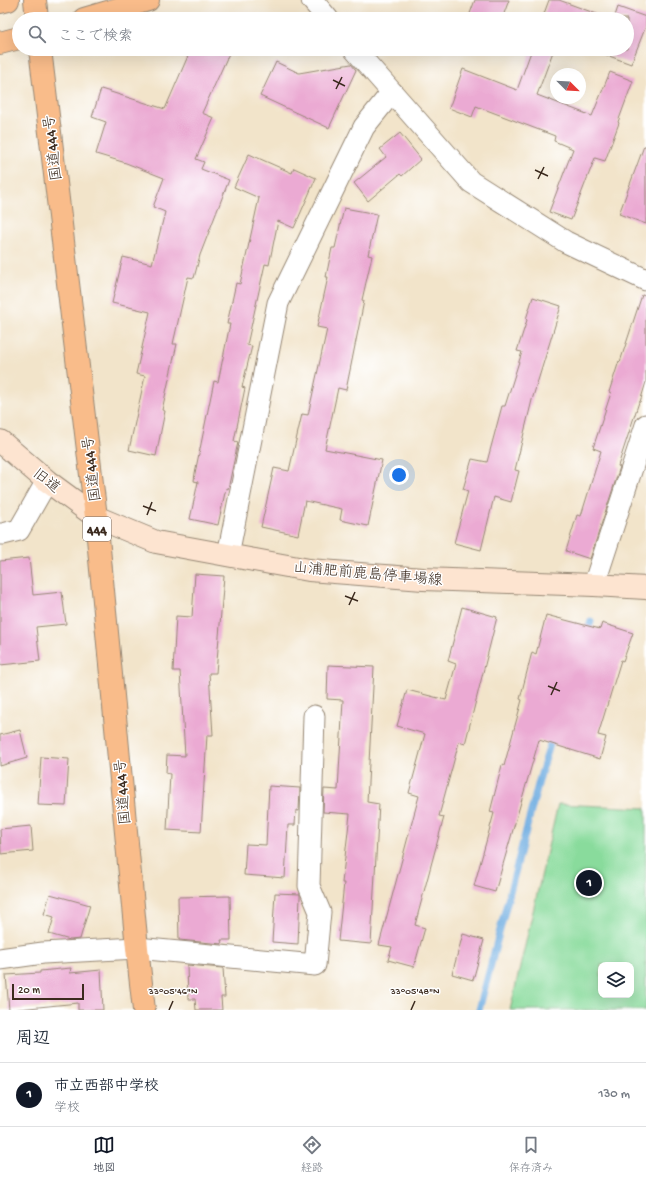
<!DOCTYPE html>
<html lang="ja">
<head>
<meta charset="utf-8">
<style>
  :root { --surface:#fff; --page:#f2f2f3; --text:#1f2937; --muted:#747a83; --line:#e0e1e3; --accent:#111827 }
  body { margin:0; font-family:"Gochi Hand","Klee One",sans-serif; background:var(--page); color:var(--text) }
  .controls { position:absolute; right:12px; bottom:12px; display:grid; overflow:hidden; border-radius:8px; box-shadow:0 4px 16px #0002 }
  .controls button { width:36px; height:36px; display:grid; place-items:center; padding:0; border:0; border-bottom:1px solid var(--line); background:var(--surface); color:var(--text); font:20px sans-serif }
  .compass { position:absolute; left:550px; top:68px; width:36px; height:36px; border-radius:50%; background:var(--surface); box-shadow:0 4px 16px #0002; rotate:114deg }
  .scale { position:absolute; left:12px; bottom:10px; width:72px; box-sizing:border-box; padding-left:4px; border:2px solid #3b2a1e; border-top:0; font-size:11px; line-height:14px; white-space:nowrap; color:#3b2a1e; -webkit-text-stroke:3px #fff; paint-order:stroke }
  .you { position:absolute; left:399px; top:475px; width:14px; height:14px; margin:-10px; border:3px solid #fff; border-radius:50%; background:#1a73e8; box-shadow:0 0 0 6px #1a73e833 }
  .badge { display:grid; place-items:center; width:26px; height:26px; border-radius:50%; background:var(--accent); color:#fff; font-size:13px; font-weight:700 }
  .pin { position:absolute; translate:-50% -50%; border:2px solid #fff; box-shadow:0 1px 4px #0006 }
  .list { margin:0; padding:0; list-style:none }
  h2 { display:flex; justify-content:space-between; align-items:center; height:52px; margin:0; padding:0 16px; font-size:17px }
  h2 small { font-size:13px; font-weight:400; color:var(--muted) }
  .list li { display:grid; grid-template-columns:26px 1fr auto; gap:12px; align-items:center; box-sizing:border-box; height:64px; padding:0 16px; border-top:1px solid var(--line) }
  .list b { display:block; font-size:15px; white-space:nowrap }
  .list p { margin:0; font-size:13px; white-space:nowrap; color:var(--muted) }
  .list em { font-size:13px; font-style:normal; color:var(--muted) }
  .icon { flex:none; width:22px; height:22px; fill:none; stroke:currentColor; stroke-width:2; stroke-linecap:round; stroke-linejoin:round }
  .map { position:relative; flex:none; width:646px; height:1010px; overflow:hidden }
  .search { position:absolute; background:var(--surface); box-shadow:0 4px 16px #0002; left:12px; right:12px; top:12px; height:44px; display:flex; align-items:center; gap:10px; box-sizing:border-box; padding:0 14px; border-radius:22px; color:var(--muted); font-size:15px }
  .sheet { height:116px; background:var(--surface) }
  nav { display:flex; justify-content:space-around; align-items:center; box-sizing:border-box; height:56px; border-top:1px solid var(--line); background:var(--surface); font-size:11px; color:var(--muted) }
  nav a { display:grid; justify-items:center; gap:2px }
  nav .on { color:var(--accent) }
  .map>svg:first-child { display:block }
</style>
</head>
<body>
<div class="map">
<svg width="646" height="1010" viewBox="0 0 646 1010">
  <rect width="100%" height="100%" fill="#fff"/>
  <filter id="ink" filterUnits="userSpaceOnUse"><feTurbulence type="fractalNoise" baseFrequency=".025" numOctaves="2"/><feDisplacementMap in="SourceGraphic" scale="8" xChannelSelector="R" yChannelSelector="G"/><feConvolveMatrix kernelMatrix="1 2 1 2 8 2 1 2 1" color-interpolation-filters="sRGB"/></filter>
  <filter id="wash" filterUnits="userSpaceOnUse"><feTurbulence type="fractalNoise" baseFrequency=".012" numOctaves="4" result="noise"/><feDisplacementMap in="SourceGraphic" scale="16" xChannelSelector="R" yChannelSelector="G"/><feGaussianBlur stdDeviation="0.9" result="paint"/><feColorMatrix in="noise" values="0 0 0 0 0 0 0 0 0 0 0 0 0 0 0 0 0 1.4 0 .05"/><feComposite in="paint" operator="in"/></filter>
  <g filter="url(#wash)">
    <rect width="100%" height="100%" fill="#f2e4ca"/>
    <path fill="#89db9c" stroke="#62825d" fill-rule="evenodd" d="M558 804 646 808V1010H510ZM601 965H631V995H601Z"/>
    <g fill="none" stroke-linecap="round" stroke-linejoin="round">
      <path stroke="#6fade1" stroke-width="7" d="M587 634 591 621
        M479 1010 540 777 553 735"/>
    </g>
    <g id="blocks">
      <path fill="#ebaad3" d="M475 0H509L502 19H468Z
        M549 0H559L605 17 604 19H542Z
        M618 7 646 17V26L631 64 601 53 602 49H627V19H614Z
        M191 49H231L202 113 214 118 196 159 204 162 201 169 229 180 200 255 194 278 188 277 173 344H177L162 410 165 411 156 456 129 450 145 376 136 374 150 312 112 303 123 257 152 264 165 212 153 207 164 178 126 163 96 154 106 122 92 117 101 89 165 109Z
        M532 49H554L537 95 592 116 610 72 633 81 618 122 619 123 605 161 595 158 571 220 549 212 573 149 554 141 555 136 476 106 472 117 449 108 463 69 517 90Z
        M276 62 299 73 351 64 356 70 329 128 260 96Z
        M400 133 421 159 402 176 400 174 368 201 354 183 386 157 380 149Z
        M644 146H646V224L619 214Z
        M249 154 292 173 294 168 316 178 294 228 278 221 269 265 265 264 247 345 252 346 242 387 245 388 234 441 238 442 228 489 226 488 218 525 190 519 198 482 194 481 195 473 214 381 218 382 230 324H227L236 283 240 284 259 198 234 187Z
        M344 208 377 214 368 255 372 256 362 300 364 301 346 390 338 388 325 449 382 460 368 526 340 520 342 509 305 501 298 535 261 527 274 468 289 471 302 414 308 415 327 329 317 327 328 277H326L332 248H335Z
        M642 295 646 296V382L640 402H639L618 466 620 467 590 559 566 551 577 515 581 516 601 451 593 448 611 393 609 392 619 361 620 362Z
        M533 297 561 306 532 400 515 470 519 471 511 502 494 497 481 550 454 543 468 491 463 489 472 459 487 462 502 406H505L522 352 517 351 527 320 526 319Z
        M29 558 33 595 62 592 66 624 36 627 40 661 0 665V561Z
        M195 574 224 576 216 673H209L213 735H207L201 832 167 830 170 774 166 773 167 755 185 756 180 671H173L176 616 192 617Z
        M462 607 497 617 465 744 459 742 439 816 444 817 415 925 425 928 414 967 388 960 392 947 379 945 419 796 409 793 425 734 397 726 407 690 446 700 456 664 448 661Z
        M546 615 600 629 602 623 633 633 623 661 621 660 598 735 606 737 600 759 539 740 495 892 474 886 494 813 490 812 502 765 504 766 522 700 520 699 532 652 536 654Z
        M328 665 374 667 367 802 379 804 371 944 338 941 344 883H342L350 814 323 812 324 789 338 790 343 700 327 699Z
        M20 730 27 758 0 766V735Z
        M41 757 69 759 66 806 38 805Z
        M269 786 300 788 299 811 296 810 295 825H288L285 878 244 875 246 844 266 845Z
        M31 826 33 851 1 854 0 829Z
        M275 893 300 894V897L298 944 272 942Z
        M50 894 90 905 80 939 70 940 49 934 54 917 44 914Z
        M230 896 231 940H221L222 944 179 940 178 897Z
        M463 934 484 940 473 980 452 974Z
        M187 965 223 968 225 997H221L222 1010H196L195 999H188Z
        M71 968 70 973 101 970 103 1010H78V1003L9 1010 6 975 40 973V971Z"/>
    </g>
  </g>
  <g filter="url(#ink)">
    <use href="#blocks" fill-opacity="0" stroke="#968774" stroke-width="1"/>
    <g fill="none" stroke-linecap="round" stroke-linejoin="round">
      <defs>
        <path id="street" d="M312 0 328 19
          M354 49 471 182 566 242 646 280
          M0 534H3L19 530 47 481
          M228 555 278 303 364 127 392 92
          M594 585 646 425
          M0 959 43 953 137 948 315 965 320 912 309 886 314 716"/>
        <path id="secondary" d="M0 441 47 481 96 517 156 542 309 570 423 579 594 585 646 588"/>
        <path id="highway" d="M35 0 37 19
          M0 2 8 0
          M84 19 148 0
          M0 43 19 38
          M40 49 96 517 137 948 144 1010"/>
      </defs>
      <use href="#street" stroke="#968774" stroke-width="23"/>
      <use href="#secondary" stroke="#968774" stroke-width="24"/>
      <use href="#highway" stroke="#968774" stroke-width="24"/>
      <use href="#street" stroke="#fff" stroke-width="21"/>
      <use href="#secondary" stroke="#fde4d0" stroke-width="22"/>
      <use href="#highway" stroke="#f9bc8a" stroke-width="22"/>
    </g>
  </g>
  <path fill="none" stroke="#3b2a1e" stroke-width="1.5" d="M333 80 345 86M336 89 342 77M535 170 548 176M538 179 544 167M143 506 156 511M147 515 152 502M345 596 358 601M349 605 355 592M548 686 560 691M551 695 557 682M169 1010 173 1001M411 1010 415 1001"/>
  <g text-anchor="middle" stroke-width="3" stroke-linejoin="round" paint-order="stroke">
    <rect fill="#fff" stroke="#766a62" stroke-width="1" x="83" y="517" width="28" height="24" rx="3"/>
    <g font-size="14" font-weight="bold" fill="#3b2a1e">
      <text x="97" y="534">444</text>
    </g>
    <g font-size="15" fill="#3b2a1e" stroke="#fff">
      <text transform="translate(52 148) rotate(-97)" y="5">国道444号</text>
      <text transform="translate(91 469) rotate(-97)" y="5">国道444号</text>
      <text transform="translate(47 480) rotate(38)" y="5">旧道</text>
      <text transform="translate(368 573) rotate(5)" y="5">山浦肥前鹿島停車場線</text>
      <text transform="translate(122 792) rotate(-95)" y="5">国道444号</text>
    </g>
  </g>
  <g font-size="10" text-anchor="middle" fill="#3b2a1e" stroke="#fff" stroke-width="3" stroke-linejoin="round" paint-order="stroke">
    <text x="173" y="994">33°05'46"N</text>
    <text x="415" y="994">33°05'48"N</text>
  </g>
</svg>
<div class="controls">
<button><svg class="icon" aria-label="layers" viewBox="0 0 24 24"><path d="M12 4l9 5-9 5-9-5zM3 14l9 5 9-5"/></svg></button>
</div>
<svg class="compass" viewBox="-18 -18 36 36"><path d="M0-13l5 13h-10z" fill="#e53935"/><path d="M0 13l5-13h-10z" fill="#747a83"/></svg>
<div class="scale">20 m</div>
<div class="you"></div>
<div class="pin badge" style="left:589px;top:883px">1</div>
<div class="search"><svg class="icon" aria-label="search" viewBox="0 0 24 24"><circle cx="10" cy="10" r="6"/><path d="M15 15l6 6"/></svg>ここで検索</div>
</div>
<section class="sheet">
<h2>周辺<small></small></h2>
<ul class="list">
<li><span class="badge">1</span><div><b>市立西部中学校</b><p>学校</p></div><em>130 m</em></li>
</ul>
</section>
<nav>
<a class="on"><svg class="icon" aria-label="map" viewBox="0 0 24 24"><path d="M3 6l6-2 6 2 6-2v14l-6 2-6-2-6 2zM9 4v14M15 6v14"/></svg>地図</a>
<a><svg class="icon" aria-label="directions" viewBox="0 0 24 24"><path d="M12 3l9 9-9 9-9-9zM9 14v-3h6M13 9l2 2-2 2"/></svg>経路</a>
<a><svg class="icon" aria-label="saved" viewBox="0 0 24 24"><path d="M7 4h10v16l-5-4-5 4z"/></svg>保存済み</a>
</nav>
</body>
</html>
